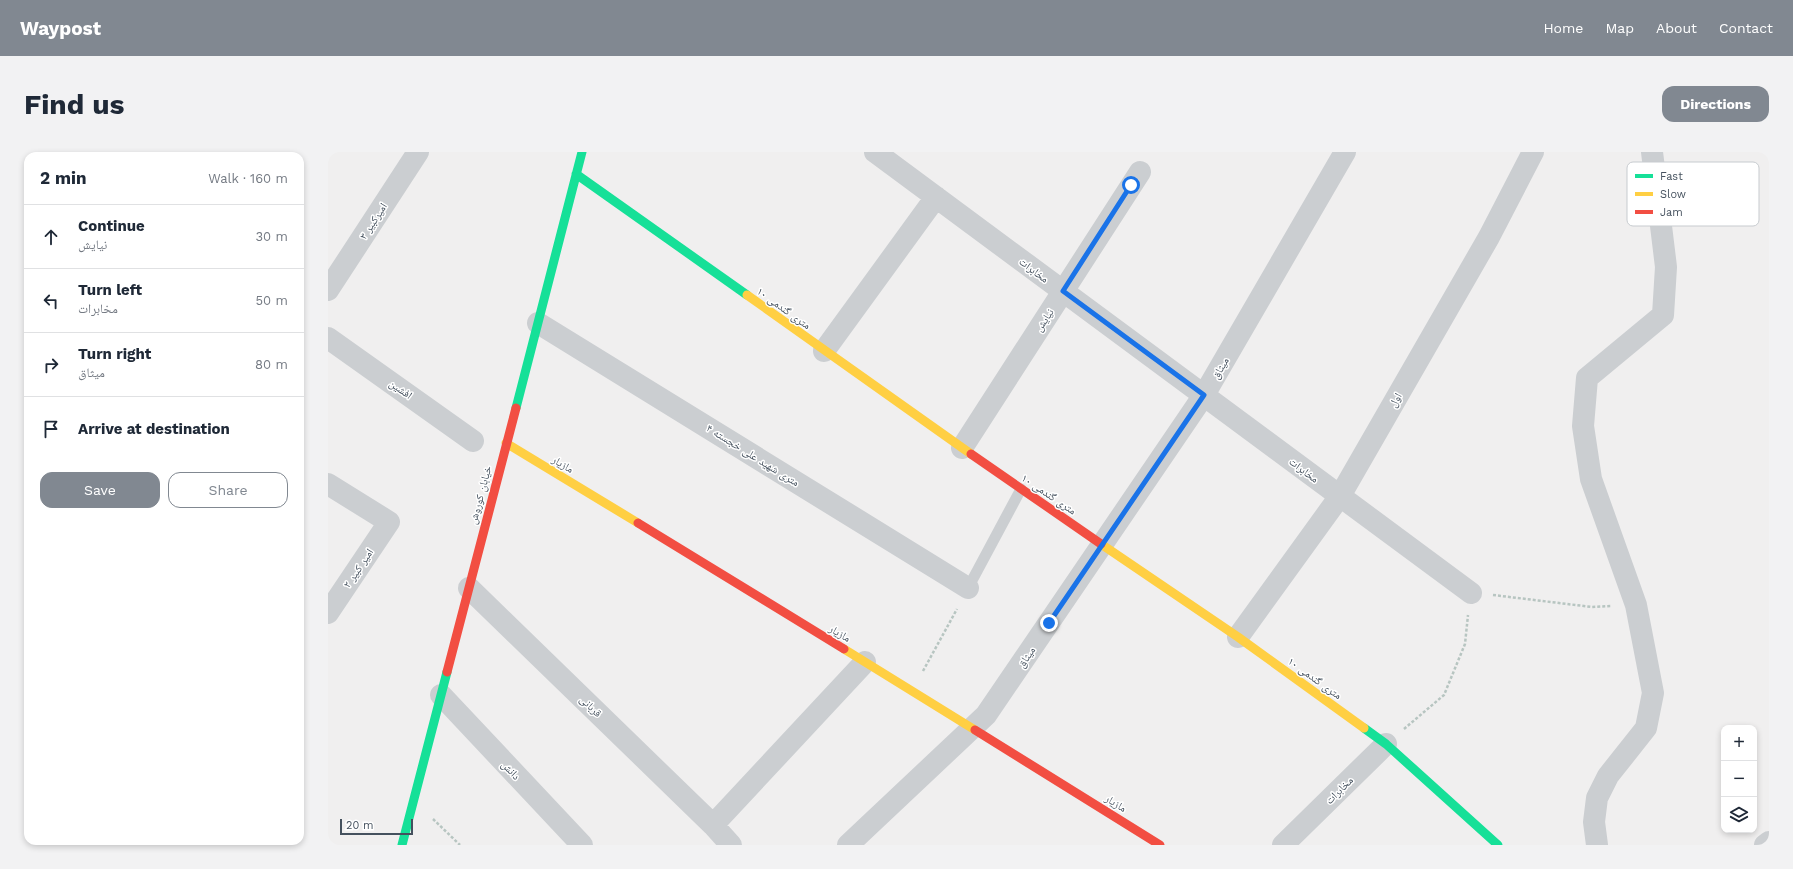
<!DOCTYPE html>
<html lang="en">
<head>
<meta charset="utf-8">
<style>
  :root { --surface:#fff; --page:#f2f2f3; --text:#1f2937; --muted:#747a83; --line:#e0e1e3; --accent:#818891 }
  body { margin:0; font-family:"Work Sans","Noto Naskh Arabic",sans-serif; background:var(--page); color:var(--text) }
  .controls { position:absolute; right:12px; bottom:12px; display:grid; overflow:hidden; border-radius:8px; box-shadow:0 2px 6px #0003 }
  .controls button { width:36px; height:36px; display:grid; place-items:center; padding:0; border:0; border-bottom:1px solid var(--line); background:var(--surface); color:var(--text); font:20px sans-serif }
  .scale { position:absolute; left:12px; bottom:10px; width:73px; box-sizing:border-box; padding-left:4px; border:2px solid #45515e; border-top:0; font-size:11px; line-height:14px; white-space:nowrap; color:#45515e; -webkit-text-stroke:3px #fff; paint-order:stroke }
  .stop { position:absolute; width:12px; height:12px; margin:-9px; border:3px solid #1a73e8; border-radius:50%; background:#fff }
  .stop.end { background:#1a73e8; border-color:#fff; box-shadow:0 1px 4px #0008 }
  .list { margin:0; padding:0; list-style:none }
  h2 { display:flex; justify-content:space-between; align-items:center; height:52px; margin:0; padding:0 16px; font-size:17px }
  h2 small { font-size:13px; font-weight:400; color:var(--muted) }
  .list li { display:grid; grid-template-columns:26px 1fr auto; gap:12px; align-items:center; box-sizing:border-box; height:64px; padding:0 16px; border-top:1px solid var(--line) }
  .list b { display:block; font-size:15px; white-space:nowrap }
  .list p { margin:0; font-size:13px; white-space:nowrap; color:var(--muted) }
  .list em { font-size:13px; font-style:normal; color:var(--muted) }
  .actions { display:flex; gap:8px; padding:12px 16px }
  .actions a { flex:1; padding:9px 0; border:1px solid var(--accent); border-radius:12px; text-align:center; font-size:14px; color:var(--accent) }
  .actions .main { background:var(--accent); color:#fff }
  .icon { flex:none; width:22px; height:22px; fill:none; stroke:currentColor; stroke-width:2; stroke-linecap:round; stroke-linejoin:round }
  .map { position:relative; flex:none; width:1441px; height:693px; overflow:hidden; border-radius:12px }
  header { display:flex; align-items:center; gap:24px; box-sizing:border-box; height:56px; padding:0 20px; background:var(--accent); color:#fff }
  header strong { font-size:19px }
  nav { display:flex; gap:22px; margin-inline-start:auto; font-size:14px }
  .intro { display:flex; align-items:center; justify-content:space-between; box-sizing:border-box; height:96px; padding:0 24px }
  h1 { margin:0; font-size:28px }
  .button { padding:10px 18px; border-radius:12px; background:var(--accent); color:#fff; font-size:14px; font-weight:700 }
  main { display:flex; gap:24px; padding:0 24px }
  aside { flex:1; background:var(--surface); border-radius:12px; box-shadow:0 2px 6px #0003 }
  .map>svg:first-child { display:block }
</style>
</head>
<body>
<header>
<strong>Waypost</strong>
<nav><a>Home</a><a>Map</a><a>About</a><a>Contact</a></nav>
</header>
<div class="intro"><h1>Find us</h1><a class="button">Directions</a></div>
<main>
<aside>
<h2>2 min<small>Walk · 160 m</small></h2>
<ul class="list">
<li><svg class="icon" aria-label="ahead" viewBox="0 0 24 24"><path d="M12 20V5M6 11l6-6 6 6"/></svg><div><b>Continue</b><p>نیایش</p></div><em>30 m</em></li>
<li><svg class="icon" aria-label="left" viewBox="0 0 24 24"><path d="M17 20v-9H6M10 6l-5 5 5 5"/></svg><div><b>Turn left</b><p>مخابرات</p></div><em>50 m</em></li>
<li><svg class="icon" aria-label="right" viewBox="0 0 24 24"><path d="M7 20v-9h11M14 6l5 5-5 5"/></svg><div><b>Turn right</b><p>میثاق</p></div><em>80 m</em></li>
<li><svg class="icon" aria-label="arrive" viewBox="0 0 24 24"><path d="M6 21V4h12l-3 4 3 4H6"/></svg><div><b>Arrive at destination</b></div></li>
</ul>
<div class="actions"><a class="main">Save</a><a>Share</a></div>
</aside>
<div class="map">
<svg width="1441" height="693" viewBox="0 0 1441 693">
  <rect width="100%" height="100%" fill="#f0efef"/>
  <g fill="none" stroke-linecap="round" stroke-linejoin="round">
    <path stroke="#b7c5c1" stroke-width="2.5" stroke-dasharray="3 2" stroke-linecap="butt" d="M1165 443 1264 455 1283 454
      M595 519 629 457
      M1076 577 1116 543 1137 492 1140 463
      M105 667 132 693"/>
    <path stroke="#cbced1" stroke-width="11" d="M640 436 693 337"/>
    <path stroke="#cbced1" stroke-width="22" d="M547 0 1143 441
      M0 138 90 0
      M210 171 640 436
      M0 186 145 289
      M496 199 608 45
      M634 296 812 20
      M0 332 61 370 0 461
      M141 436 385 673 537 510
      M910 485 1012 344 1161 85 1205 0
      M113 543 254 693
      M385 673 403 693
      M520 693 658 563 876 243 1017 0
      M955 693 1058 592
      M1269 693 1266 670 1269 646 1280 624 1318 576 1325 541 1308 453 1263 327 1255 274 1259 226 1335 163 1338 115 1324 0
      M1437 693 1441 690"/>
    <path stroke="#16e098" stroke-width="9" d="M248 22 419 143
      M188 256 254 0
      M1036 576 1058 592 1170 693
      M74 693 119 520"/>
    <path stroke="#ffcf43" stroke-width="9" d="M419 143 643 302
      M178 291 310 371
      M773 392 910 485 1036 576
      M516 497 647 578"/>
    <path stroke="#f24e42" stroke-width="9" d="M643 302 773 392
      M310 371 516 497
      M119 520 188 256
      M647 578 832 693"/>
  </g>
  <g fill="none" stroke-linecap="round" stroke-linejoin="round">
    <path stroke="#1a73e8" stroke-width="5" d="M721 471 876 243 735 139 803 33"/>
  </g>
  <g text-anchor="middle" stroke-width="3" stroke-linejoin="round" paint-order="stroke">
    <g font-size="11" fill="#45515e" stroke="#fff">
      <text transform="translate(45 69) rotate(-57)" y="4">امیرکبیر ۳</text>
      <text transform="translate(706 118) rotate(37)" y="4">مخابرات</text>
      <text transform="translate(456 156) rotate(36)" y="4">۱۰ متری گندمی</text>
      <text transform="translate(716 168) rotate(-57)" y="4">نیایش</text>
      <text transform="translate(892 216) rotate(-60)" y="4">میثاق</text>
      <text transform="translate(73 237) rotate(35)" y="4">افشین</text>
      <text transform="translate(1067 248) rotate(-60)" y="4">اول</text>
      <text transform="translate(425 303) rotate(32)" y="4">۴ متری شهید علی خجسته</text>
      <text transform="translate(235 312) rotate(31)" y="4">مازیار</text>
      <text transform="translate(976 318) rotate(37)" y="4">مخابرات</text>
      <text transform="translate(721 342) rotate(34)" y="4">۱۰ متری گندمی</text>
      <text transform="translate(152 343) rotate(-75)" y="4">خیابان کوروش</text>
      <text transform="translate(30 416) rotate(-56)" y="4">امیر کبیر ۲</text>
      <text transform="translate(512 481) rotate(31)" y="4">مازیار</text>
      <text transform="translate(698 505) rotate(-56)" y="4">میثاق</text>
      <text transform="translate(987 526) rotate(36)" y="4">۱۰ متری گندمی</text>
      <text transform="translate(263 554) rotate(44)" y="4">قربانی</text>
      <text transform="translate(183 618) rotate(47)" y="4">دانش</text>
      <text transform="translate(1011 638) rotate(-45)" y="4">مخابرات</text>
      <text transform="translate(788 651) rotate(32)" y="4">مازیار</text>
    </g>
  </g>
  <rect x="1299" y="10" width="132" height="64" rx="6" fill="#fff" stroke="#c7cbcf" stroke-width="1"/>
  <rect x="1307" y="22" width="18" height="4" fill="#16e098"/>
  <rect x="1307" y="40" width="18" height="4" fill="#ffcf43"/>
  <rect x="1307" y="58" width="18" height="4" fill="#f24e42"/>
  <g font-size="11" fill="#45515e">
    <text x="1332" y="28">Fast</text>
    <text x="1332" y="46">Slow</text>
    <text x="1332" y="64">Jam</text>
  </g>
</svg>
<div class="controls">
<button>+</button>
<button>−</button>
<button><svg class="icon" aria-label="layers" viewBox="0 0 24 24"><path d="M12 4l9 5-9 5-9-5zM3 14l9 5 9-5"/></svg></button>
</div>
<div class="scale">20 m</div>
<div class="stop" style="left:803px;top:33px"></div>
<div class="stop end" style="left:721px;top:471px"></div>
</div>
</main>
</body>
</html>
